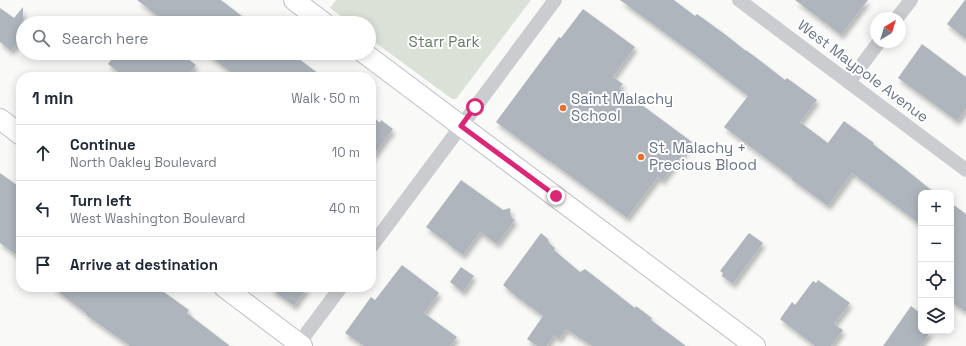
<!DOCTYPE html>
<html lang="en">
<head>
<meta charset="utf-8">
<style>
  :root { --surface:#fff; --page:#f2f2f3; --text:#1f2937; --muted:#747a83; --line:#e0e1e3 }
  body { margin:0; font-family:"Space Grotesk",sans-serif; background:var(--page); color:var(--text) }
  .controls { position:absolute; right:12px; bottom:12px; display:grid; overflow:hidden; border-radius:8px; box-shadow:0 2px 10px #0003 }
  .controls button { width:36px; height:36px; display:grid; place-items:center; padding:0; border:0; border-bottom:1px solid var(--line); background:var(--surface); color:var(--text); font:20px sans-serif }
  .compass { position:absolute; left:870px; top:12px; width:36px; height:36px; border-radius:50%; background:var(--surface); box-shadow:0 2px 10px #0003; rotate:38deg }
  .stop { position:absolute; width:12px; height:12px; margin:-9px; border:3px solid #db2777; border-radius:50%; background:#fff }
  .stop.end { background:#db2777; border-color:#fff; box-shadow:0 1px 4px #0008 }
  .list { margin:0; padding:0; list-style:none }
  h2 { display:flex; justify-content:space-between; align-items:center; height:52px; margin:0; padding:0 16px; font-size:17px }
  h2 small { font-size:13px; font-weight:400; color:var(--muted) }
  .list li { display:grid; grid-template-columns:26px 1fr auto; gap:12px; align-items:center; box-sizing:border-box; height:56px; padding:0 16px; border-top:1px solid var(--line) }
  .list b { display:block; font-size:15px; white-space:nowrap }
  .list p { margin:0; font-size:13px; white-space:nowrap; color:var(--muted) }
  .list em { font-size:13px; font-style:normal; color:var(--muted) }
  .icon { flex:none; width:22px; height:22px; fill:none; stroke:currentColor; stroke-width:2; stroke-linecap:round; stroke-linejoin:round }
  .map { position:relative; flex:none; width:966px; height:346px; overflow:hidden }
  .search { position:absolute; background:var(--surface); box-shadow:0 2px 10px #0003; left:16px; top:16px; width:360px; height:44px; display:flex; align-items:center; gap:10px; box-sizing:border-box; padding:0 14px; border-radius:22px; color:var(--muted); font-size:15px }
  .panel { position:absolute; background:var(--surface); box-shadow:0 2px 10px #0003; left:16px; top:72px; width:360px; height:220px; border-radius:16px }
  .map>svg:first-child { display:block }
</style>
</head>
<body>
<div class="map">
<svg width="966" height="346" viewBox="0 0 966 346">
  <defs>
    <filter id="shadow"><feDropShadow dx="2.5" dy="4.5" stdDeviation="2" flood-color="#0004"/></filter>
  </defs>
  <rect width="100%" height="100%" fill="#f9faf7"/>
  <path fill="#dae2d8" d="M336 0H531L456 99H452L369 38V23H350L330 8Z"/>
  <path fill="#aeb5bc" filter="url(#shadow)" d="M137 0H221L251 23H167Z
    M620 0H674L695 16 697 14 726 35 746 51V50L762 62 785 80 787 78 817 100 800 122 828 143 844 121 874 143 873 144 904 168 935 193H921V225L852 173 828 206 791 179 792 178 724 127 748 96 699 58Z
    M795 0H868L841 35Z
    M965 0H966V39L947 24Z
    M23 7V36L11 51 0 42V8L14 18Z
    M583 9 635 47 613 77 623 84 619 88 692 142 662 181 658 177 627 218 550 161H549L496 122 559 37 561 38Z
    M922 44 966 77V109L957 121 898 78Z
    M116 53H180L196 65 187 77H125L108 64Z
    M206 53H291L323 77H237Z
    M371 115 380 123 381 120 393 129 371 159Z
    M0 173 21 188V258L0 243Z
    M461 180 503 210 510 208 511 217 515 220 497 244 480 232 463 255 449 245V244L426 227Z
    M951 203 966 214V312L951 302Z
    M541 233 548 239 549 243 555 248 554 250 580 272 585 269 635 308 636 306 652 318 651 320 686 346H592L566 329 559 339 554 335 547 346H537L527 339 543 316 517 297 503 285Z
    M749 233 763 243 733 284 722 276 723 273 720 271Z
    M402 265 439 293 424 313 457 337 450 346H364L345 333 371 297 375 300Z
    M461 267 474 276 463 292 450 282Z
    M818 280 850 303 834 324 843 330 831 346H815L780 319 792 302 795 305 813 281 816 283Z
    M52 287H157L189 310 187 313 230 346H130L86 315 87 314Z
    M268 287H308L294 306Z
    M911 306 921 314V331H931L920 346H883Z"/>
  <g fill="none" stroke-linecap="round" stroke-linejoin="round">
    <defs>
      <path id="secondary" d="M294 0 324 23
        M364 53 755 346
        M0 119 21 135
        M224 287 302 346"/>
    </defs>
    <use href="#secondary" stroke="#bcbfc5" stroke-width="22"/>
    <path stroke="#caccd0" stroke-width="14" d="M739 0 966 170
      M897 18 911 0
      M849 82 879 42
      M371 247 555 0
      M297 346 341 287"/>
    <use href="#secondary" stroke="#fff" stroke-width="20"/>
  </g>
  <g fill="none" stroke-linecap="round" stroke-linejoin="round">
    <path stroke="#db2777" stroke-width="5" d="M475 107 461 126 556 196"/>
  </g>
  <g fill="#e7702a" stroke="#fff" stroke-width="1.5">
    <circle cx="563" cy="108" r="4"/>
    <circle cx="641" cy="157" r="4"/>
  </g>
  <g text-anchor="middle" stroke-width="4" stroke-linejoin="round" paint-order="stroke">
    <g font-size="15" fill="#657a63" stroke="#fff">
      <text x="444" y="47">Starr Park</text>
    </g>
    <g font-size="15" fill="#687689" stroke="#fff">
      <text transform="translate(863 71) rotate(37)" y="5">West Maypole Avenue</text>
    </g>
    <g font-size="15" fill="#687689" stroke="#fff" text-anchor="start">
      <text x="571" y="104">Saint Malachy<tspan x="571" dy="17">School</tspan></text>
      <text x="649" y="153">St. Malachy +<tspan x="649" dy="17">Precious Blood</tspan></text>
    </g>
  </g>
</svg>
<div class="controls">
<button>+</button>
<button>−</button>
<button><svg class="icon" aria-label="locate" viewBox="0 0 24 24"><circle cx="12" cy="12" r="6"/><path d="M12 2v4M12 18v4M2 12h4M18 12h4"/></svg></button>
<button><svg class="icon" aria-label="layers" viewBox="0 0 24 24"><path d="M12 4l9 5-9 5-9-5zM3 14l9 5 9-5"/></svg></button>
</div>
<svg class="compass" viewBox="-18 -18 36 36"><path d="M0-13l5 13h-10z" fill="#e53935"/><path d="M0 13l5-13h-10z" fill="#747a83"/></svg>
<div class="stop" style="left:475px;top:107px"></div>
<div class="stop end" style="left:556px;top:196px"></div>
<div class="search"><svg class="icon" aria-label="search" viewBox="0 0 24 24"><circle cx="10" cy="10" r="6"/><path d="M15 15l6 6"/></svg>Search here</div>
<section class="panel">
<h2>1 min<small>Walk · 50 m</small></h2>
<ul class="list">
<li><svg class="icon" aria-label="ahead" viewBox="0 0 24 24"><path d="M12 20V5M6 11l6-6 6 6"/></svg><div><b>Continue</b><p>North Oakley Boulevard</p></div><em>10 m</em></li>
<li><svg class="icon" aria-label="left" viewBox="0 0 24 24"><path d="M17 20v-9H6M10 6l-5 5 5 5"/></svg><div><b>Turn left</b><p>West Washington Boulevard</p></div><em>40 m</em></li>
<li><svg class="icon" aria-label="arrive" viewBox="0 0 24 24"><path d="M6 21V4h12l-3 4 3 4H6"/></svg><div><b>Arrive at destination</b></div></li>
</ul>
</section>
</div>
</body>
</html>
